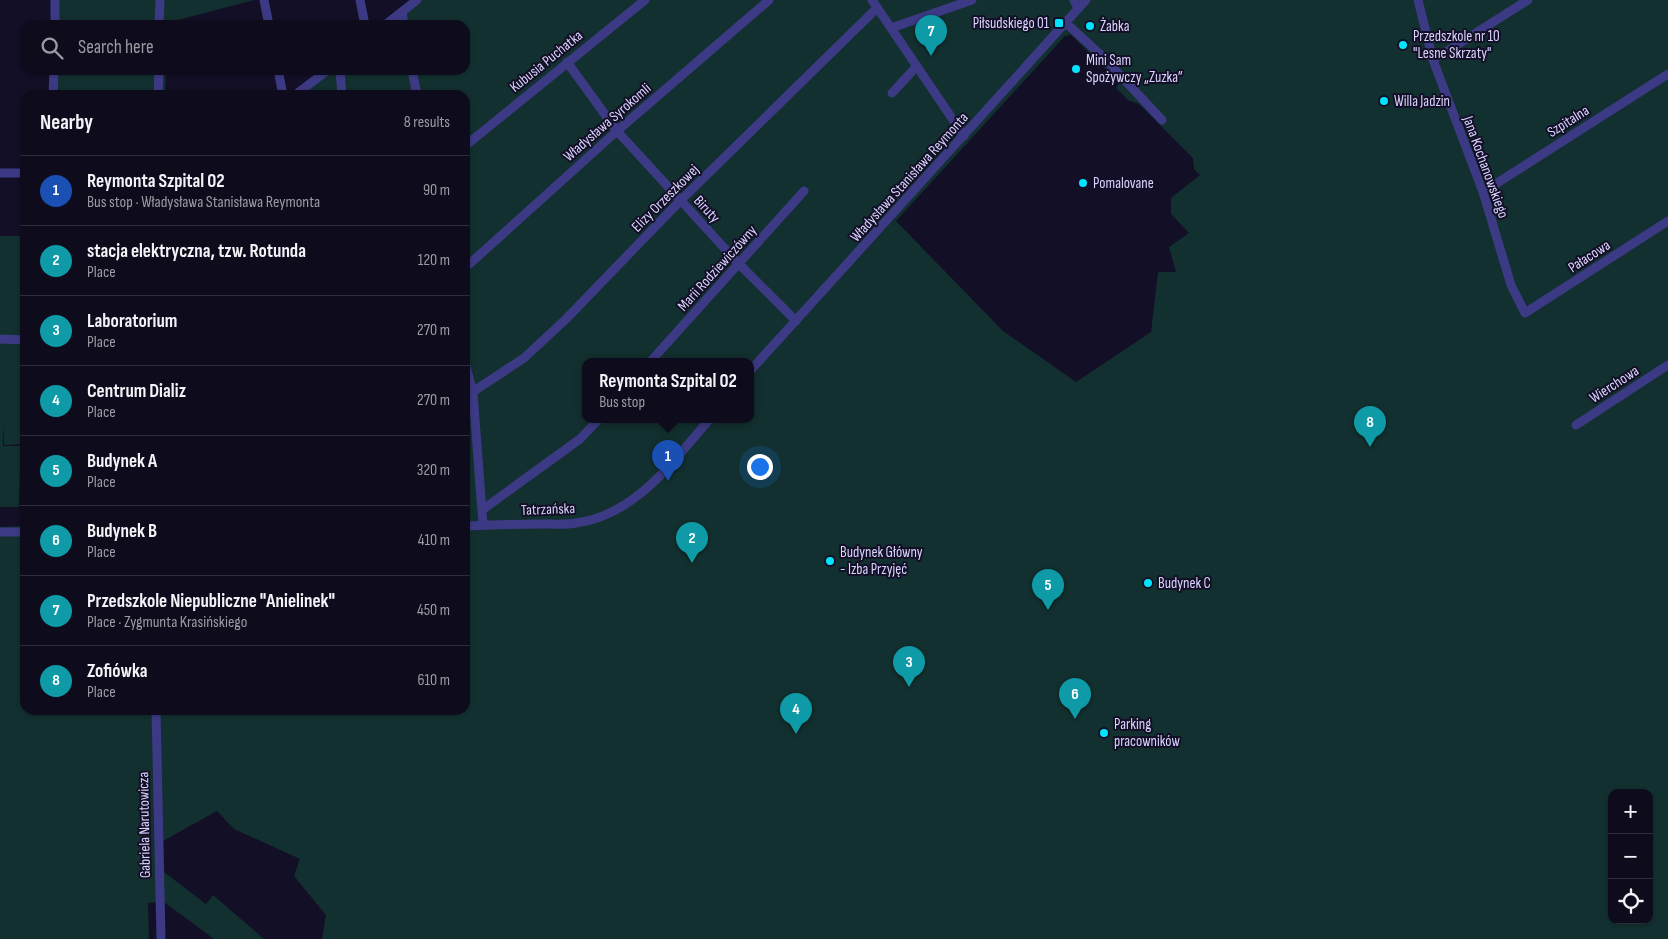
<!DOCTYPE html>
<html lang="en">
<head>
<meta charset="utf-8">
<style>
  :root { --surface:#0e0b1c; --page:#1c1929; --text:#f1f3f6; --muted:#9b9ba3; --line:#2e2b3b; --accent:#00e5ff }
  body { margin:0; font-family:"Sofia Sans Condensed",sans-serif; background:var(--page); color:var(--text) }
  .controls { position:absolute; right:15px; bottom:15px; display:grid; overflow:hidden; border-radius:10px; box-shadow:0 1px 4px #0004 }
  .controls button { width:45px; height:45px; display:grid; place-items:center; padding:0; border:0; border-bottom:1px solid var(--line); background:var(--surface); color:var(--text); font:25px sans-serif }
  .you { position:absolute; left:759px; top:466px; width:18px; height:18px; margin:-12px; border:4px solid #fff; border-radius:50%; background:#1a73e8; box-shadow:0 0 0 8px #1a73e833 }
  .badge { display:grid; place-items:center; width:32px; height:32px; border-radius:50%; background:var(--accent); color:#fff; font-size:16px; font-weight:700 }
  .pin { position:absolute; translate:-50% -41px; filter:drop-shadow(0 1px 2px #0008) }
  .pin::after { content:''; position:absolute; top:26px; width:18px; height:15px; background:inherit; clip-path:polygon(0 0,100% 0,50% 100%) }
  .popup { position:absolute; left:582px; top:358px; width:172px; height:65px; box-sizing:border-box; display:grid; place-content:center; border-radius:10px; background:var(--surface); filter:drop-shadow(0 1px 4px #0005); font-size:16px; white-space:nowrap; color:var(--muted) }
  .popup b { font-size:19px; color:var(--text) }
  .popup::after { content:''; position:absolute; left:50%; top:100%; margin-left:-10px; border:10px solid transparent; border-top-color:var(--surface) }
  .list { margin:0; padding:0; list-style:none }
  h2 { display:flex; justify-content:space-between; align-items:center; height:65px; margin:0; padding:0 20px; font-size:21px }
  h2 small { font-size:16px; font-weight:400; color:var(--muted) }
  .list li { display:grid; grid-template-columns:32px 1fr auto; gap:15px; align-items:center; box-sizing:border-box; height:70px; padding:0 20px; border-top:1px solid var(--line) }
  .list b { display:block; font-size:19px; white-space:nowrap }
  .list p { margin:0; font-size:16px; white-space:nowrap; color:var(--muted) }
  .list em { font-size:16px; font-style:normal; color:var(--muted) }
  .icon { flex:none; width:28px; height:28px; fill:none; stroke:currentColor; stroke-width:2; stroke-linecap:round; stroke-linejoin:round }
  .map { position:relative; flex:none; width:1668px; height:939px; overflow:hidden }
  .search { position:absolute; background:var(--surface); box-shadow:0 1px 4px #0004; left:20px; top:20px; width:450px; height:55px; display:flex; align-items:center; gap:12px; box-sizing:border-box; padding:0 18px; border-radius:15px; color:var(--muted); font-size:19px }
  .panel { position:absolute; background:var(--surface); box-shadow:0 1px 4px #0004; left:20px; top:90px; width:450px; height:625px; border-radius:15px }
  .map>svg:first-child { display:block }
</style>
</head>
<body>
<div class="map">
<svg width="1668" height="939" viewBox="0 0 1668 939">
  <rect width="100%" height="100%" fill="#130f26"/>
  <path fill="#12302f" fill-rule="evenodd" d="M52 0H254L167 23 166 25H51Z
    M410 0H1668V939H322L326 915 294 876 300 859 234 829 217 811 163 841 164 872 206 904 213 895 264 939H214L164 902 148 903 149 939H0V527L25 526V710H465V95H289L321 70H465V25H378ZM1071 35 1120 83 1116 88 1128 100 1139 104 1193 158 1194 169 1200 175 1171 198V214L1189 233 1169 247 1176 272H1158L1151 332 1076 382 1003 331 896 221 1065 36ZM586 362H750V420H586ZM1612 793H1649V920H1612Z
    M50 70H166L165 95H50Z
    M0 236H24L25 444 4 445 3 421V446H25V467L20 468 19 507H0Z"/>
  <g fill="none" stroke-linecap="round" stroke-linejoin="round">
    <path stroke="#3d3a85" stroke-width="9" d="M264 0 269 25
      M360 0 365 25
      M872 0 964 136
      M1074 0 1078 9
      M1418 0 1433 60 1483 192 1511 285 1525 313 1668 221
      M402 12 404 25
      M1066 23 1104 58 1162 120
      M55 25V0
      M159 25 160 0
      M385 25 417 0
      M891 28 972 0
      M1433 60 1528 0
      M567 62 617 131 739 264 796 321
      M278 70 283 95
      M340 70 342 95
      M412 70 417 95
      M892 93 917 66
      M53 95 54 70
      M158 95 159 70
      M295 95 328 70
      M465 146 645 0
      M0 173H25
      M1483 192 1668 74
      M465 268 617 131 769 0
      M0 339 25 340
      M650 362 804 191
      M465 363 473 393 483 525
      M750 371 1086 0
      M465 397 524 358 566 319 680 201 877 8
      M1576 425 1668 365
      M482 510 580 439 598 420
      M465 526C491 525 516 524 542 524 553 524 565 525 576 523 636 515 672 462 709 420
      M0 532H25
      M156 710 161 939"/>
  </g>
  <g fill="#00e5ff" stroke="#130f26" stroke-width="2">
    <rect x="1054" y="18" width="10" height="10" rx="2.5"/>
    <circle cx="1090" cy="26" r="5"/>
    <circle cx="1403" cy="45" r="5"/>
    <circle cx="1076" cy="69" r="5"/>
    <circle cx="1384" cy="101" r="5"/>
    <circle cx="1083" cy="183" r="5"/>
    <circle cx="830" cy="561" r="5"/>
    <circle cx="1148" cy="583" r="5"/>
    <circle cx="1104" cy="733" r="5"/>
  </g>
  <g text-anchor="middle" stroke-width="4" stroke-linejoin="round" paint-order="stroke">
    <g font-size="15" fill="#d9d4ff" stroke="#130f26" text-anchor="start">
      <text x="1049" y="28" text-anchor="end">Piłsudskiego 01</text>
      <text x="1100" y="31">Żabka</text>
      <text x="1413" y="41">Przedszkole nr 10<tspan x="1413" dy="17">"Lesne Skrzaty"</tspan></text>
      <text x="1086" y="65">Mini Sam<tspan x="1086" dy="17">Spożywczy „Zuzka”</tspan></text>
      <text x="1394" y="106">Willa Jadzin</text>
      <text x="1093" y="188">Pomalovane</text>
      <text x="840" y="557">Budynek Główny<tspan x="840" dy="17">- Izba Przyjęć</tspan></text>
      <text x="1158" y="588">Budynek C</text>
      <text x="1114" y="729">Parking<tspan x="1114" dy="17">pracowników</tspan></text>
    </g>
    <g font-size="15" fill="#d9d4ff" stroke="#130f26">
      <text transform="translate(546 61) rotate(-39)" y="5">Kubusia Puchatka</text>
      <text transform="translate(1568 121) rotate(-32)" y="5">Szpitalna</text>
      <text transform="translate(607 122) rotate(-41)" y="5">Władysława Syrokomli</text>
      <text transform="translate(1486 167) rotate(70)" y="5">Jana Kochanowskiego</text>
      <text transform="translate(909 177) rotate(-48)" y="5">Władysława Stanisława Reymonta</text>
      <text transform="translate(665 198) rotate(-45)" y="5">Elizy Orzeszkowej</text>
      <text transform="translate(707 209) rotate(47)" y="5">Biruty</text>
      <text transform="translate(1589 256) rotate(-33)" y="5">Pałacowa</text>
      <text transform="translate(717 268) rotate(-48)" y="5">Marii Rodziewiczówny</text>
      <text transform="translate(1614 384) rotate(-33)" y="5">Wierchowa</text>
      <text transform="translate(548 509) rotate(-2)" y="5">Tatrzańska</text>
      <text transform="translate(144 825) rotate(-91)" y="5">Gabriela Narutowicza</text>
    </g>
  </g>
</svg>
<div class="controls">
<button>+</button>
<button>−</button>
<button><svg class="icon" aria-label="locate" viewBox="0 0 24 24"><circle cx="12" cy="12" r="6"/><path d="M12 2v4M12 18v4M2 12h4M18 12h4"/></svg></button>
</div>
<div class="you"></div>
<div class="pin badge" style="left:668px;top:481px;background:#1a4fb4">1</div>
<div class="popup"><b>Reymonta Szpital 02</b>Bus stop</div>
<div class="pin badge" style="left:692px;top:563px;background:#0f9aa8">2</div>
<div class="pin badge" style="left:909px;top:687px;background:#0f9aa8">3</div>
<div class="pin badge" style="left:796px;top:734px;background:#0f9aa8">4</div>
<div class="pin badge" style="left:1048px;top:610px;background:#0f9aa8">5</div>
<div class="pin badge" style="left:1075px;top:719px;background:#0f9aa8">6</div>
<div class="pin badge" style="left:931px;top:56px;background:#0f9aa8">7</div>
<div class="pin badge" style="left:1370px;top:447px;background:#0f9aa8">8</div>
<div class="search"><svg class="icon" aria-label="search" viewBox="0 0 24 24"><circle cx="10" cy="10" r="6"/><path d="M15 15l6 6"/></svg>Search here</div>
<section class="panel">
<h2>Nearby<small>8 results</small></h2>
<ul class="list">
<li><span class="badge" style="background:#1a4fb4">1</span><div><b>Reymonta Szpital 02</b><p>Bus stop · Władysława Stanisława Reymonta</p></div><em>90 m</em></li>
<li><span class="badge" style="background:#0f9aa8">2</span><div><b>stacja elektryczna, tzw. Rotunda</b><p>Place</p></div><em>120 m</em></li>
<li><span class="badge" style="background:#0f9aa8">3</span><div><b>Laboratorium</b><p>Place</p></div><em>270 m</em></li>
<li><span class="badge" style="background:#0f9aa8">4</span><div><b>Centrum Dializ</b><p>Place</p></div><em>270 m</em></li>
<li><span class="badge" style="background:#0f9aa8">5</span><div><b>Budynek A</b><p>Place</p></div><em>320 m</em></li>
<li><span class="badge" style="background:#0f9aa8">6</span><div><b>Budynek B</b><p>Place</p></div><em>410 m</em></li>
<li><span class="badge" style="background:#0f9aa8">7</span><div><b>Przedszkole Niepubliczne &quot;Anielinek&quot;</b><p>Place · Zygmunta Krasińskiego</p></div><em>450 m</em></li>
<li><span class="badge" style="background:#0f9aa8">8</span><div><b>Zofiówka</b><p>Place</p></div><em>610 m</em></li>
</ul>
</section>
</div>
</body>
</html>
